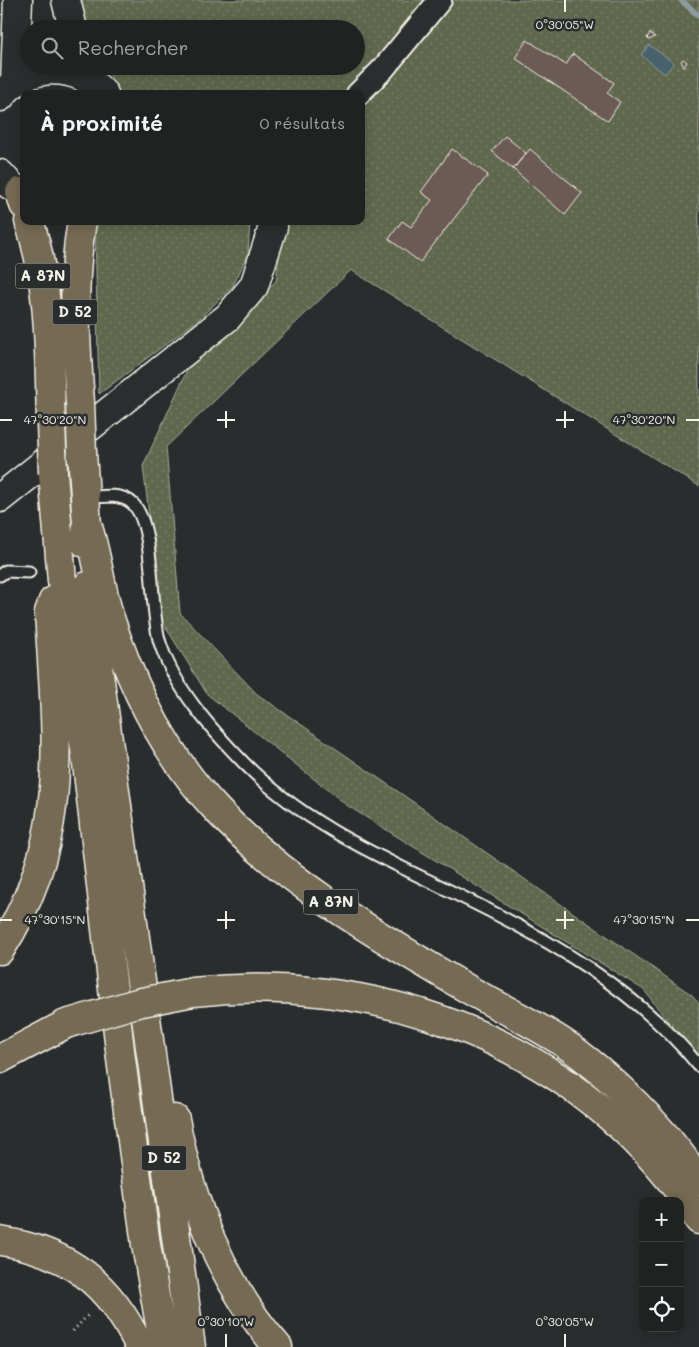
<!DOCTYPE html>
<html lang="fr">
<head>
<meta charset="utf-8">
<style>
  :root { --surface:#202222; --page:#282a2a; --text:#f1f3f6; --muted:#a2a4a5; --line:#3d3f40 }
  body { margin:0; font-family:Mali,sans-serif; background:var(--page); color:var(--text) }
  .controls { position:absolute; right:15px; bottom:15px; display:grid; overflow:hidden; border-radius:10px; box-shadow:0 2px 12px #0003 }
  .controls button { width:45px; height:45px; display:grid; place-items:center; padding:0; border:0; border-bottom:1px solid var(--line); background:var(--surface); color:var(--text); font:25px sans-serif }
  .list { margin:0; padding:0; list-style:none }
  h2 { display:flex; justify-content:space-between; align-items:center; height:65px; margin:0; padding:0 20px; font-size:21px }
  h2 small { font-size:16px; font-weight:400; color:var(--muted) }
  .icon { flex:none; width:28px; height:28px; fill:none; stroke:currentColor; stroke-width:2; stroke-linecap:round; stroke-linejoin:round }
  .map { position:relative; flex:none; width:699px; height:1347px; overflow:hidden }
  .search { position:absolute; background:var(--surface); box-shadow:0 2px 12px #0003; left:20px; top:20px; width:345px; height:55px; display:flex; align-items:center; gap:12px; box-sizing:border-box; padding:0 18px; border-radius:28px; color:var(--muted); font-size:19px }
  .panel { position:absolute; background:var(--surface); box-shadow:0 2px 12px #0003; left:20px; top:90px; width:345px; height:135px; border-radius:10px }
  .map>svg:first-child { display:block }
</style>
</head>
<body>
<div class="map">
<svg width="699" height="1347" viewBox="0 0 699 1347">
  <defs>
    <pattern id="grass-dots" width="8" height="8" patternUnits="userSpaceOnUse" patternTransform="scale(1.25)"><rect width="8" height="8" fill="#5f674e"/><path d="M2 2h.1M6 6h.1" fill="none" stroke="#777d68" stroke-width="1.8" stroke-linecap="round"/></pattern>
  </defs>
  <rect width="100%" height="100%" fill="#2a2d2e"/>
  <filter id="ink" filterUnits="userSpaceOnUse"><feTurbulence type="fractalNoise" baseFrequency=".02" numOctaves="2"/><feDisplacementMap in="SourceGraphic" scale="10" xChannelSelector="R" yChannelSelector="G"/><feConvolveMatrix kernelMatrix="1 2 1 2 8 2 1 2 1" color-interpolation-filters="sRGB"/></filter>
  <g filter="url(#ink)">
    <path fill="url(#grass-dots)" stroke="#aaac9b" d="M79 0H699V486L351 270 166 447 180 613 257 694 692 995 699 1003V1062L644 990 348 806 207 694 162 621 143 466 189 366 276 281 283 221H361V94H120L105 66H356V29H85Z
      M97 221H250L248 254 233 286 198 320 99 394 95 230Z"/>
    <path fill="#47626c" stroke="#8c9b9e" d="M649 45 674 63 665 74 641 55Z"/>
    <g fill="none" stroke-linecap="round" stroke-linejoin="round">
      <path stroke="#8c9b9e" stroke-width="6" d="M681 0 699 16"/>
    </g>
    <path fill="#6c5a55" stroke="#f4f1e8" d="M650 33 655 37 649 40 647 38Z
      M527 40 566 65 573 54 614 83 607 93 620 102 608 121 515 58Z
      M683 59 687 62 684 67 681 61Z
      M505 136 526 153 513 169 492 151Z
      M452 149 488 175 420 262 389 239 402 221 411 227 432 200 421 192Z
      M530 149 582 193 565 215 513 169Z"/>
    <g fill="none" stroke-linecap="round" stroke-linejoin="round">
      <defs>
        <path id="lane" d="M85 498C99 497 121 492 133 504 156 527 149 610 160 643 175 689 211 729 244 763 305 825 383 858 460 896 547 938 637 990 699 1066
          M0 575 6 571 29 572"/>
        <path id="street" d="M358 94 383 69 440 0"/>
        <path id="secondary" d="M66 0 73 29
          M15 82 18 0
          M0 97C27 63 75 61 104 94
          M0 174 10 185 24 194
          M0 498 228 317 254 286 273 227 272 221"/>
        <path id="highway" d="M20 192 24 205
          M29 221C51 287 49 356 51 424
          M80 403C76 342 71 282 82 221
          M82 453 87 524 85 543
          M53 473 62 581 87 764 121 1059 146 1245 164 1347
          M87 524C97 554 100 585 109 615 131 685 166 756 217 810 283 880 373 933 456 982 490 1003 528 1020 562 1042 609 1073 669 1133 699 1181
          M87 586 191 1347
          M0 950C72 839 56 737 49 612L53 601
          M193 992C369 972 555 1037 668 1177 679 1190 689 1206 699 1220
          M0 1059 66 1024
          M175 1119C190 1201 222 1284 278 1347
          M0 1241C69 1251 110 1284 140 1347"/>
      </defs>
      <use href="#lane" stroke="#f4f1e8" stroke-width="15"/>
      <use href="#street" stroke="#f4f1e8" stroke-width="26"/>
      <use href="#secondary" stroke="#f4f1e8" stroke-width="31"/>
      <use href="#highway" stroke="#f4f1e8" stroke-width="31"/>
      <path stroke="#f4f1e8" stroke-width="3" stroke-dasharray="1 4" stroke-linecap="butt" d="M73 1331 90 1313"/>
      <use href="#lane" stroke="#2a2d2e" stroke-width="11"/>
      <use href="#street" stroke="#2a2d2e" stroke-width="22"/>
      <use href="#secondary" stroke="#2a2d2e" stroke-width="28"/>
      <use href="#highway" stroke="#746b52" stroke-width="28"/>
      <defs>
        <path id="highway-bridge" d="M80 403 82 453
          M51 424 53 473
          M66 1024 137 1003 193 992"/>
      </defs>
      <use href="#highway-bridge" stroke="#f4f1e8" stroke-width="31" stroke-linecap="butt"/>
      <use href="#highway-bridge" stroke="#746b52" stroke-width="28"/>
    </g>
  </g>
  <path fill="none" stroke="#f4f1e8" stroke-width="2" d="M565 0V12M226 411V428M565 411V428M0 420H12M217 420H235M556 420H574M686 420H699M226 911V929M565 911V929M0 920H12M217 920H235M556 920H574M686 920H699M226 1334V1347M565 1334V1347"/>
  <g text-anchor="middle" stroke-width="5" stroke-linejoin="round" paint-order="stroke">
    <g fill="#2a2d2e" stroke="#b7b6b0" stroke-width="1">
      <rect x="15.5" y="263.5" width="55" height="25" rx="4"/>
      <rect x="52.5" y="299.5" width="45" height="25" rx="4"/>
      <rect x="303.5" y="889.5" width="55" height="25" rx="4"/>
      <rect x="141.5" y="1145.5" width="45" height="25" rx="4"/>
    </g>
    <g font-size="15" font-weight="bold" fill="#f4f1e8">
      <text x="43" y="281">A 87N</text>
      <text x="75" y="317">D 52</text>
      <text x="331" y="907">A 87N</text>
      <text x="164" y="1163">D 52</text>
    </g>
  </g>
  <g font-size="12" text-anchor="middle" fill="#f4f1e8" stroke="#2a2d2e" stroke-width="5" stroke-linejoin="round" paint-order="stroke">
    <text x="565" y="29">0°30'05"W</text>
    <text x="55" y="424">47°30'20"N</text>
    <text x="644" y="424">47°30'20"N</text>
    <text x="55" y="924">47°30'15"N</text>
    <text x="644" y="924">47°30'15"N</text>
    <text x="226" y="1326">0°30'10"W</text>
    <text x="565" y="1326">0°30'05"W</text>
  </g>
</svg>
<div class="controls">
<button>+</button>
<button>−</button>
<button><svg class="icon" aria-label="locate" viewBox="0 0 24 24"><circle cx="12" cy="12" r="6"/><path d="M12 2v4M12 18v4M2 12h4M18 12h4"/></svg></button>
</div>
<div class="search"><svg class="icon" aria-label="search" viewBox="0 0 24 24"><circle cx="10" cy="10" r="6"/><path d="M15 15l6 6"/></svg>Rechercher</div>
<section class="panel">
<h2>À proximité<small>0 résultats</small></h2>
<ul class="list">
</ul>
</section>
</div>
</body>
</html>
